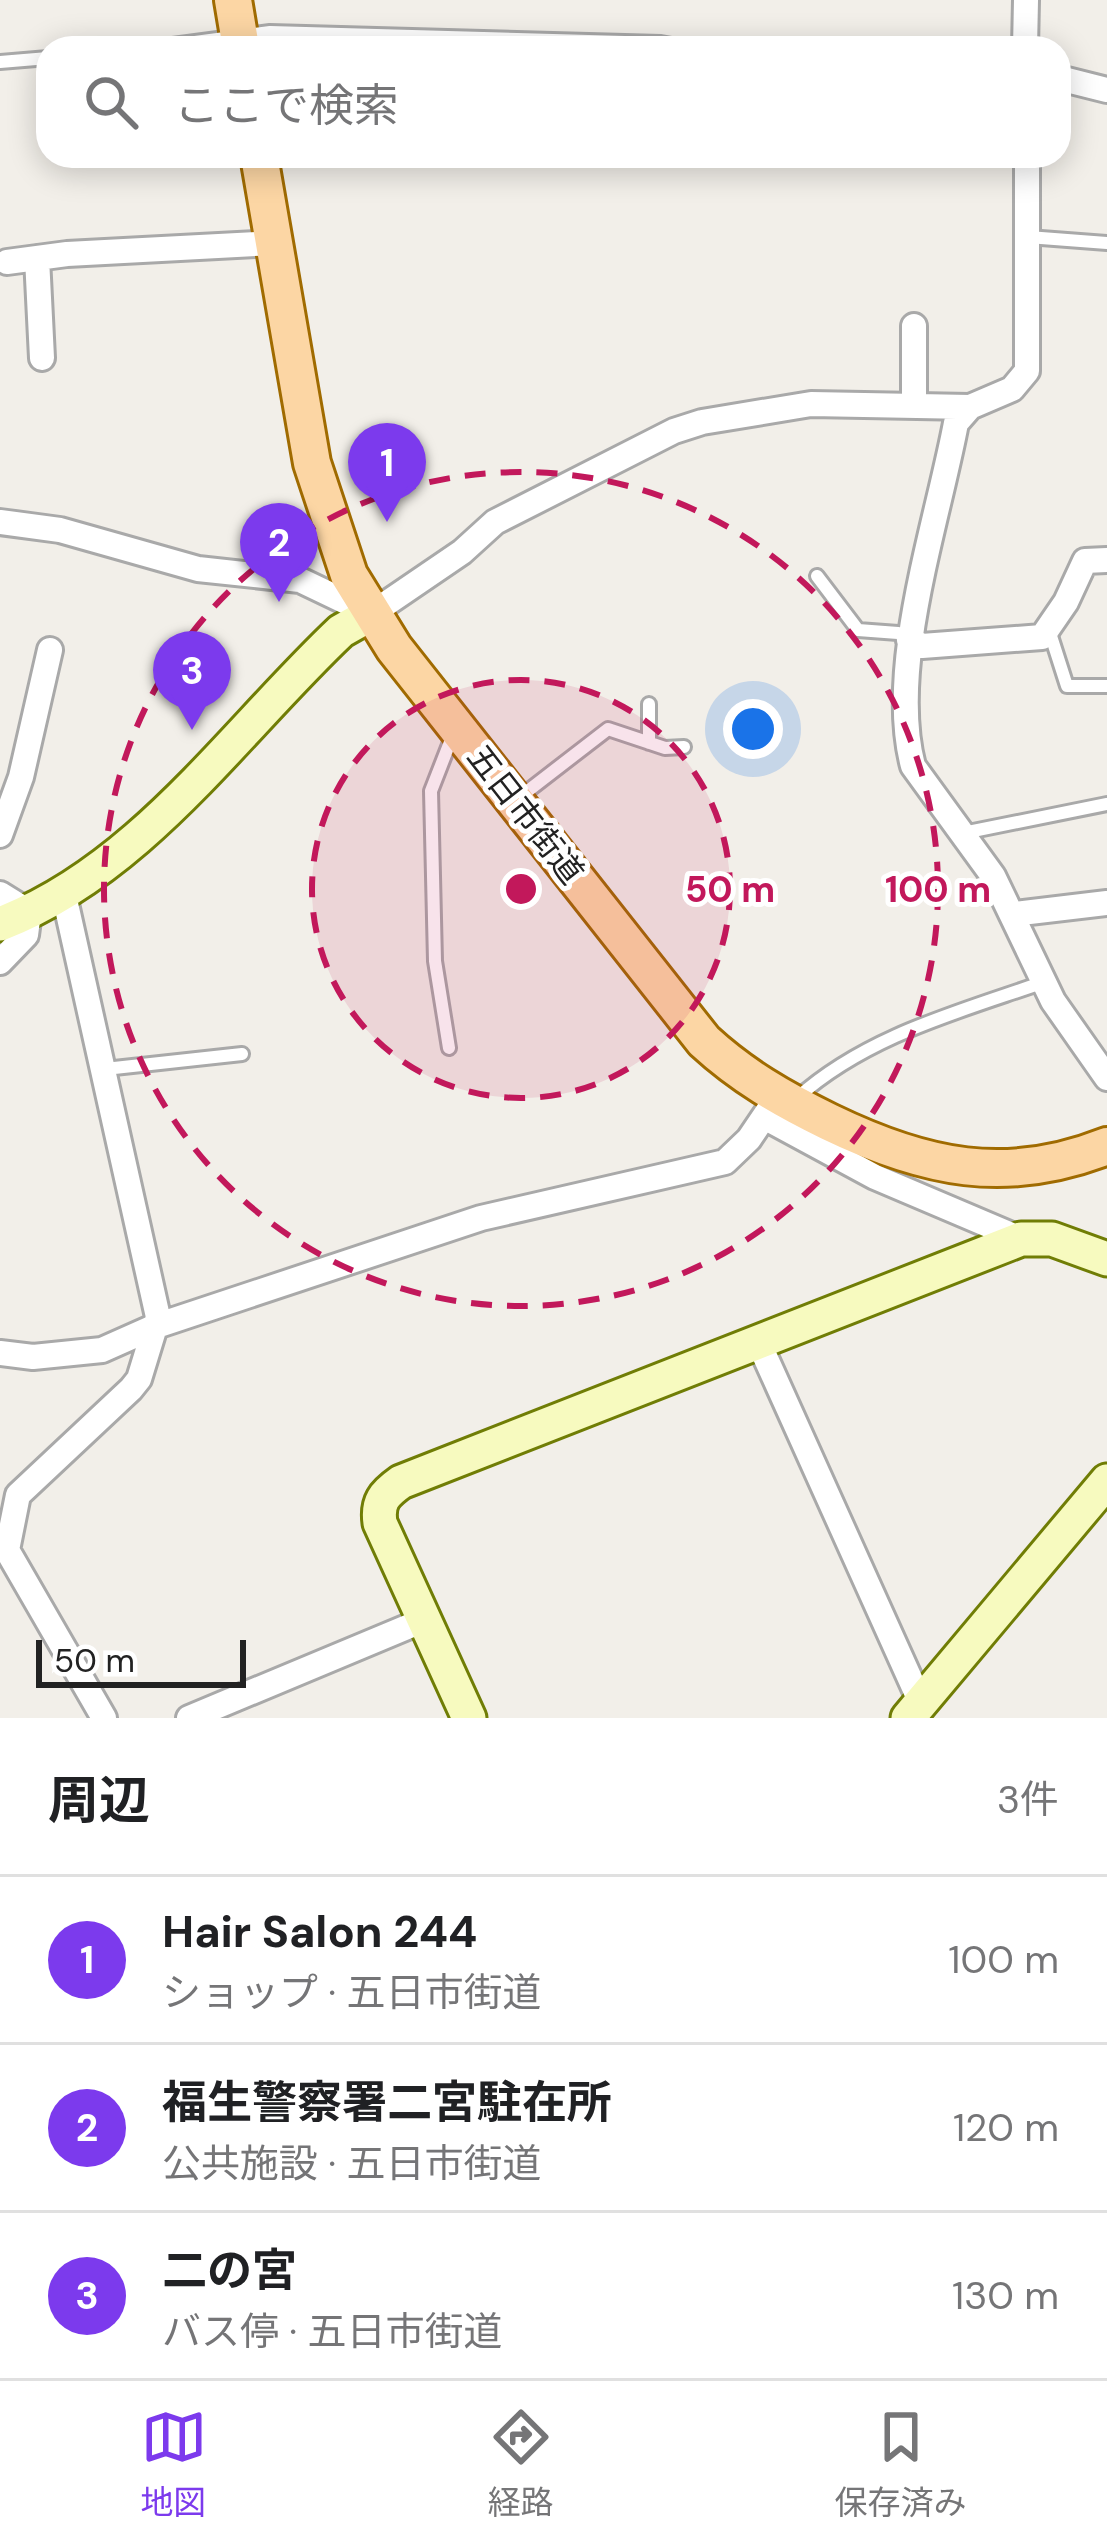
<!DOCTYPE html>
<html lang="ja">
<head>
<meta charset="utf-8">
<style>
  :root { --surface:#fff; --page:#f6f6f6; --text:#202124; --muted:#757577; --line:#e0e0e0; --accent:#7c3aed }
  body { margin:0; font-family:"DM Sans","Noto Sans JP",sans-serif; background:var(--page); color:var(--text) }
  .scale { position:absolute; left:36px; bottom:30px; width:210px; box-sizing:border-box; padding-left:12px; border:6px solid #222; border-top:0; font-size:33px; line-height:42px; white-space:nowrap; color:#222; -webkit-text-stroke:9px #fff; paint-order:stroke }
  .you { position:absolute; left:753px; top:729px; width:42px; height:42px; margin:-30px; border:9px solid #fff; border-radius:50%; background:#1a73e8; box-shadow:0 0 0 18px #1a73e833 }
  .badge { display:grid; place-items:center; width:78px; height:78px; border-radius:50%; background:var(--accent); color:#fff; font-size:39px; font-weight:700 }
  .pin { position:absolute; translate:-50% -99px; filter:drop-shadow(0 3px 6px #0008) }
  .pin::after { content:''; position:absolute; top:63px; width:42px; height:36px; background:inherit; clip-path:polygon(0 0,100% 0,50% 100%) }
  .list { margin:0; padding:0; list-style:none }
  h2 { display:flex; justify-content:space-between; align-items:center; height:156px; margin:0; padding:0 48px; font-size:51px }
  h2 small { font-size:39px; font-weight:400; color:var(--muted) }
  .list li { display:grid; grid-template-columns:78px 1fr auto; gap:36px; align-items:center; box-sizing:border-box; height:168px; padding:0 48px; border-top:3px solid var(--line) }
  .list b { display:block; font-size:45px; white-space:nowrap }
  .list p { margin:0; font-size:39px; white-space:nowrap; color:var(--muted) }
  .list em { font-size:39px; font-style:normal; color:var(--muted) }
  .icon { flex:none; width:66px; height:66px; fill:none; stroke:currentColor; stroke-width:2; stroke-linecap:round; stroke-linejoin:round }
  .map { position:relative; flex:none; width:1107px; height:1718px; overflow:hidden }
  .search { position:absolute; background:var(--surface); box-shadow:0 6px 30px #0003; left:36px; right:36px; top:36px; height:132px; display:flex; align-items:center; gap:30px; box-sizing:border-box; padding:0 42px; border-radius:36px; color:var(--muted); font-size:45px }
  .sheet { height:660px; background:var(--surface) }
  nav { display:flex; justify-content:space-around; align-items:center; box-sizing:border-box; height:168px; border-top:3px solid var(--line); background:var(--surface); font-size:33px; color:var(--muted) }
  nav a { display:grid; justify-items:center; gap:6px }
  nav .on { color:var(--accent) }
  .map>svg:first-child { display:block }
</style>
</head>
<body>
<div class="map">
<svg width="1107" height="1718" viewBox="0 0 1107 1718">
  <rect width="100%" height="100%" fill="#f2efe9"/>
  <g fill="none" stroke-linecap="round" stroke-linejoin="round">
    <defs>
      <path id="lane" d="M150 48 270 32 661 43 688 48
        M0 62 48 58
        M1028 237 1107 243
        M817 576 858 630 898 633 909 640
        M1043 637 1051 636 1067 686H1107
        M649 704V743
        M516 800 608 729 665 748 684 747
        M963 833 1107 804
        M449 1048 435 961 431 791 454 732
        M105 1069 242 1054
        M797 1098C866 1036 958 1012 1044 982"/>
      <path id="street" d="M1025 48 1026 0
        M1059 78 1107 90
        M37 258 42 358
        M7 262 67 254 274 243
        M914 406V326
        M970 407 956 423C937 524 887 668 913 766L993 876 1053 1001 1107 1078
        M0 522 60 530 198 569 300 580 371 614 462 552 495 522 674 431 702 422 811 404 970 407 1012 389 1027 371V156
        M909 640 922 646 1042 637 1066 602 1085 561 1107 560
        M0 835 21 777 50 650
        M0 894 29 912 26 935 0 962
        M64 895 158 1317 139 1379 131 1389 18 1495 7 1550 104 1718
        M1014 914 1107 903
        M764 1117 875 1177 1021 1239
        M758 1341 921 1703
        M0 1353 33 1357 102 1350 156 1326 481 1218 725 1162 749 1139 778 1096
        M189 1718 424 1620"/>
      <path id="secondary" d="M0 924C141 870 234 732 341 631L371 614
        M469 1718 380 1523C377 1502 384 1494 401 1482L1021 1239H1052L1107 1259
        M908 1718 1107 1481"/>
      <path id="primary" d="M233 0 241 48
        M259 156 312 463 349 575 394 648 704 1041C742 1076 782 1099 829 1122 924 1168 1006 1186 1107 1146"/>
    </defs>
    <use href="#lane" stroke="#a9a9a9" stroke-width="18"/>
    <use href="#street" stroke="#a9a9a9" stroke-width="30"/>
    <use href="#secondary" stroke="#707d05" stroke-width="39"/>
    <use href="#primary" stroke="#a06b00" stroke-width="42"/>
    <use href="#lane" stroke="#fff" stroke-width="12"/>
    <use href="#street" stroke="#fff" stroke-width="24"/>
    <use href="#secondary" stroke="#f7fabf" stroke-width="33"/>
    <use href="#primary" stroke="#fcd6a4" stroke-width="36"/>
  </g>
  <circle cx="521" cy="889" r="209" fill="#c2185b" fill-opacity=".12"/>
  <g fill="none" stroke="#c2185b" stroke-width="6" stroke-dasharray="21 15">
    <circle cx="521" cy="889" r="209"/>
    <circle cx="521" cy="889" r="417"/>
  </g>
  <g text-anchor="middle" stroke-width="10" stroke-linejoin="round" paint-order="stroke">
    <g font-size="33" fill="#222" stroke="#fff">
      <text transform="translate(526 814) rotate(52)" y="12">五日市街道</text>
    </g>
  </g>
  <circle cx="521" cy="889" r="18" fill="#c2185b" stroke="#fff" stroke-width="6"/>
  <g font-size="36" text-anchor="middle" font-weight="bold" fill="#c2185b" stroke="#fff" stroke-width="10" stroke-linejoin="round" paint-order="stroke">
    <text x="730" y="902">50 m</text>
    <text x="938" y="902">100 m</text>
  </g>
</svg>
<div class="scale">50 m</div>
<div class="you"></div>
<div class="pin badge" style="left:387px;top:522px">1</div>
<div class="pin badge" style="left:279px;top:602px">2</div>
<div class="pin badge" style="left:192px;top:730px">3</div>
<div class="search"><svg class="icon" aria-label="search" viewBox="0 0 24 24"><circle cx="10" cy="10" r="6"/><path d="M15 15l6 6"/></svg>ここで検索</div>
</div>
<section class="sheet">
<h2>周辺<small>3件</small></h2>
<ul class="list">
<li><span class="badge">1</span><div><b>Hair Salon 244</b><p>ショップ · 五日市街道</p></div><em>100 m</em></li>
<li><span class="badge">2</span><div><b>福生警察署二宮駐在所</b><p>公共施設 · 五日市街道</p></div><em>120 m</em></li>
<li><span class="badge">3</span><div><b>二の宮</b><p>バス停 · 五日市街道</p></div><em>130 m</em></li>
</ul>
</section>
<nav>
<a class="on"><svg class="icon" aria-label="map" viewBox="0 0 24 24"><path d="M3 6l6-2 6 2 6-2v14l-6 2-6-2-6 2zM9 4v14M15 6v14"/></svg>地図</a>
<a><svg class="icon" aria-label="directions" viewBox="0 0 24 24"><path d="M12 3l9 9-9 9-9-9zM9 14v-3h6M13 9l2 2-2 2"/></svg>経路</a>
<a><svg class="icon" aria-label="saved" viewBox="0 0 24 24"><path d="M7 4h10v16l-5-4-5 4z"/></svg>保存済み</a>
</nav>
</body>
</html>
